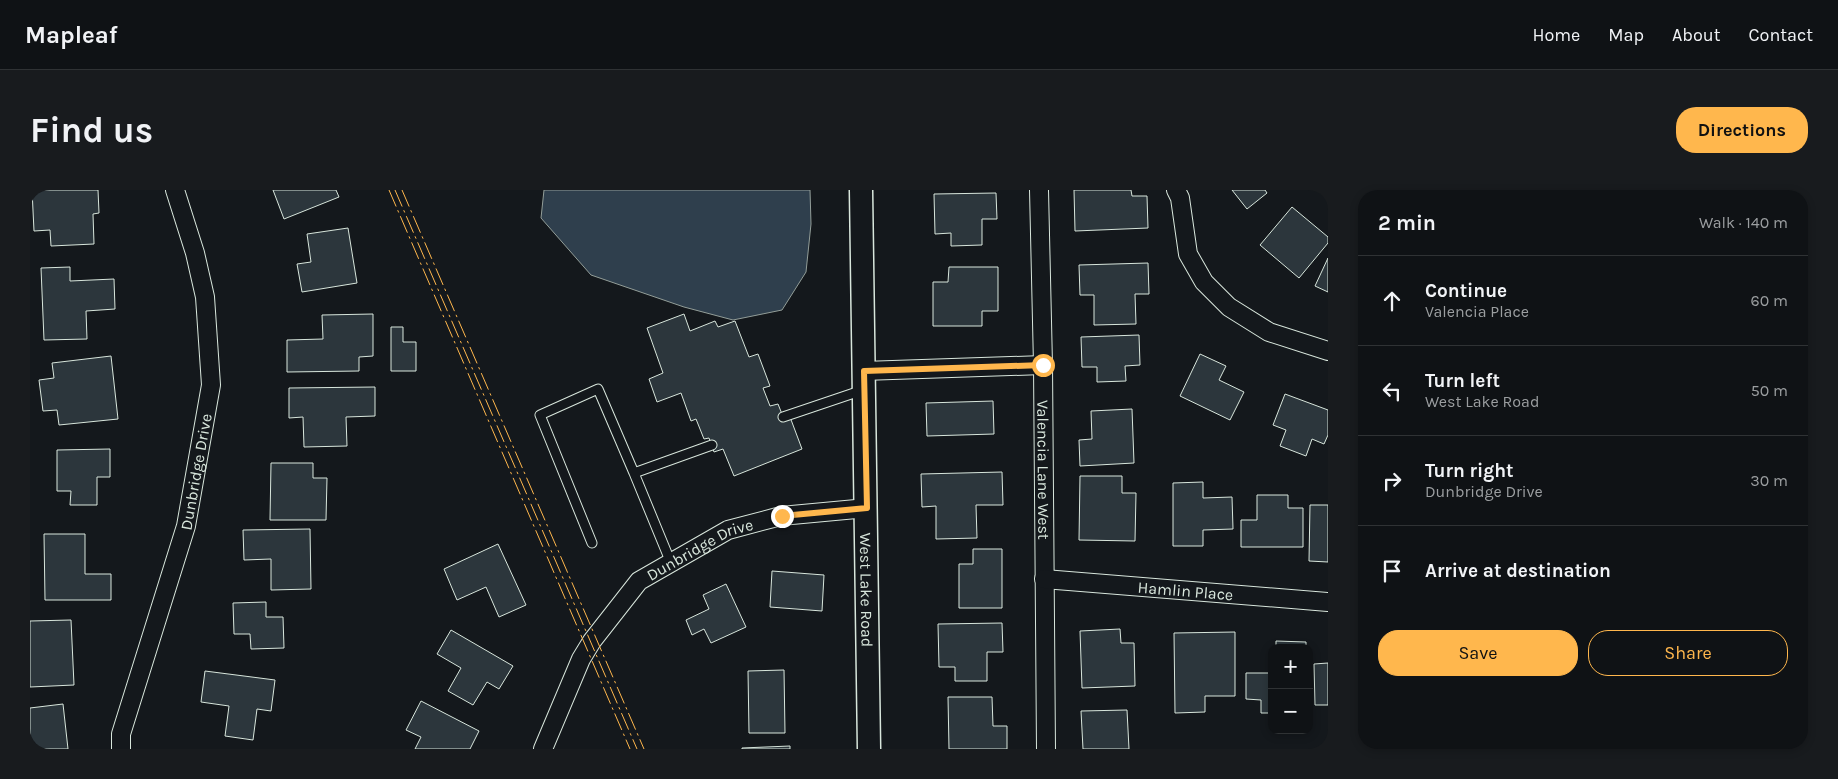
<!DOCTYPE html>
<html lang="en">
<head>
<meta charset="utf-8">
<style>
  :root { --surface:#0f1215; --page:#181b1e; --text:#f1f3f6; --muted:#9b9ea0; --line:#2f3234; --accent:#ffb74d }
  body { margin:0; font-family:Karla,sans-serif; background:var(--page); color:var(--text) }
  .controls { position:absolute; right:15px; bottom:15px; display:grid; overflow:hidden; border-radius:10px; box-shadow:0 2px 8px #0003 }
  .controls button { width:45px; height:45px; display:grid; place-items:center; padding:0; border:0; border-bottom:1px solid var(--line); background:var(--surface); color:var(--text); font:25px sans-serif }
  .stop { position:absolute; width:15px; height:15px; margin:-11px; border:4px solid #ffb74d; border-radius:50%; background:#fff }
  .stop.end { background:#ffb74d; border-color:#fff; box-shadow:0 1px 5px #0008 }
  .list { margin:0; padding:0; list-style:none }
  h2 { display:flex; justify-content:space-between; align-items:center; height:65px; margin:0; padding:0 20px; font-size:21px }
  h2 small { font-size:16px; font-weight:400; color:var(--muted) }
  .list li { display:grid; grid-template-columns:32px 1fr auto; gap:15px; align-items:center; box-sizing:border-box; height:90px; padding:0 20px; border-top:1px solid var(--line) }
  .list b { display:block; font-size:19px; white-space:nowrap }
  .list p { margin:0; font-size:16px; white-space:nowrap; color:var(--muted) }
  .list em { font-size:16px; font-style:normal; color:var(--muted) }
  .actions { display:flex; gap:10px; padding:15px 20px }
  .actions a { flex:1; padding:11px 0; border:1px solid var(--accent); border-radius:20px; text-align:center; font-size:18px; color:var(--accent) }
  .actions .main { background:var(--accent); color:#111 }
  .icon { flex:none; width:28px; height:28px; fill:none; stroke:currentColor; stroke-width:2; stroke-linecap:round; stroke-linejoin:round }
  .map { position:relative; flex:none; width:1298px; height:559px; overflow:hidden; border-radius:20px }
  header { display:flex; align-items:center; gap:30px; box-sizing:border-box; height:70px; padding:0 25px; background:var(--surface); border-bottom:1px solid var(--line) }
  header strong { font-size:24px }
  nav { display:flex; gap:28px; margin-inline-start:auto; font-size:18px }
  .intro { display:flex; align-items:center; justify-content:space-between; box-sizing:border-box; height:120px; padding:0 30px }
  h1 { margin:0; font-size:35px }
  .button { padding:12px 22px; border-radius:20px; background:var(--accent); color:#111; font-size:18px; font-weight:700 }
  main { display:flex; gap:30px; padding:0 30px }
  aside { flex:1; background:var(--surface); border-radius:20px; box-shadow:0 2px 8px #0003 }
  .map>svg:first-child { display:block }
</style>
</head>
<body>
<header>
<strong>Mapleaf</strong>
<nav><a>Home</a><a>Map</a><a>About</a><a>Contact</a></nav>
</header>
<div class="intro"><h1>Find us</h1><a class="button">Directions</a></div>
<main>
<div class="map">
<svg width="1298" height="559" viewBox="0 0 1298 559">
  <rect width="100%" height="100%" fill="#14181c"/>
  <path fill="#2f3f4d" stroke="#939e99" d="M514 0H780L781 34 776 82 752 120 703 130 654 117 561 85 511 28Z"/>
  <path fill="#2c363c" stroke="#d8e6dc" d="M2 0H68L69 23 63 24 64 54 21 56 20 40 4 41Z
    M243 0H306L309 7 254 29Z
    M1044 0H1101L1102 6H1117L1118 38 1045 41Z
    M1202 0H1235L1237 3 1217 19Z
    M966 3 967 29H952V55L921 56V43L905 44 904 4Z
    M1262 17 1298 47V53L1269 88 1230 55Z
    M318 38 327 93 272 102 267 74 281 72 277 44Z
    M1298 68V102L1285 96Z
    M1118 73 1119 104H1105L1106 134 1064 135V105H1050L1049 75Z
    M40 77V91L84 89 85 119 56 121 57 149 14 150 11 78Z
    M919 77H968V121H952V136H903V92H918Z
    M343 124V166L329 167V181L257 182V150L293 149 292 125Z
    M654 124 660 141 685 131 688 137 705 131 719 167 728 164 740 196 733 198 740 216 748 214 754 229 760 227 772 259 704 286 693 259 684 262 679 248 674 249 666 229 661 231 651 203 627 212 619 189 633 183 617 138Z
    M361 137H373V152H386V181H361Z
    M1109 145 1110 175 1095 176 1096 191 1067 192V177H1052L1051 147Z
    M1170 164 1196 176 1189 190 1214 202 1200 230 1150 206Z
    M81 166 88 229 29 235 27 220 13 221 9 190 24 188 22 173Z
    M345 197V226L316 227 317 256 274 257 273 227 259 228V198Z
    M1255 204 1298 220V245L1294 254 1282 249 1276 266 1250 256 1256 240 1243 235Z
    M963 211 964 244 897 246 896 213Z
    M1102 219 1104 273 1050 276 1049 250 1062 249 1061 221Z
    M80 259V287H67V315H40L41 301H27V260Z
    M241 273H283V288H297L296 330H240Z
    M972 282 973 315H946L947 348 906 349V316L892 317 891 284Z
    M1050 286H1092V303H1106L1105 351 1049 350Z
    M1173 292V308L1202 307 1203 339 1173 340V356H1143V293Z
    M1227 305H1258V318H1273V357H1211V330H1227Z
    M1280 315H1298V372L1279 371Z
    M280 339 281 399 241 400V369L214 370 213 340Z
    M14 344H55V384H81V410H15Z
    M468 354 496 415 469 427 456 397 427 410 414 379Z
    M943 359H972V418H929V374H943Z
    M742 381 794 385 792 421 740 417Z
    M696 394 716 437 681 453 674 439 662 445 656 430 679 419 673 405Z
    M236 412V427H253L254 458 221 459 220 444H204L203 413Z
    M41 430 44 495 0 497V431Z
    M972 433 973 462H957V491H925V477H909L908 434Z
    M1090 439 1091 453H1104L1105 496 1052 498 1050 441Z
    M421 440 483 476 469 499 457 492 443 515 418 501 431 478 407 464Z
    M1205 442V506H1175V522L1145 523 1144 443Z
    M1246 451 1276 452V458H1246Z
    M1298 473V515H1285L1284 474Z
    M754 480 755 543H719L718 481Z
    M175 481 245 490 241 521 227 519 223 550 195 546 199 516 171 512Z
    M1216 483H1242V523H1231V510L1216 509Z
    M918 507H962L963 536H977V559H919Z
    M391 511 449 541 440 559H385L391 547 376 540Z
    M33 514 38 559H0V518Z
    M1097 520 1099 559H1053L1051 521Z
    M760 556V559H712V558Z"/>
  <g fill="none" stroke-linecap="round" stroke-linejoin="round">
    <defs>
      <path id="service" d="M753 227 833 200
        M562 353 510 225 568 199 604 283
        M641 373 604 283 682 255"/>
      <g id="minor">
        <path id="s1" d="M1009 0 1013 175 1016 559"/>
        <path d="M1146 0 1150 8 1158 64 1174 92 1199 117 1239 142 1298 161"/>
        <path d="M833 181 1013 175"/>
        <path id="s2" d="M1014 389 1298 412"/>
        <path id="s3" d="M91 559V544L156 336 181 195 175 107 165 63 145 0"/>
        <path id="s4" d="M513 559 551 469 562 451 609 391 698 340 751 326 837 318"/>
      </g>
      <g id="tertiary">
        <path id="s5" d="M831 0 839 559"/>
      </g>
    </defs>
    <use href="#service" stroke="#d8e6dc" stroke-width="11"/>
    <use href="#minor" stroke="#d8e6dc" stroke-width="20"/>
    <use href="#tertiary" stroke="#d8e6dc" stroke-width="25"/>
    <use href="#service" stroke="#14181c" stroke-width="9"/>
    <use href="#minor" stroke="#14181c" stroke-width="18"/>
    <use href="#tertiary" stroke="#14181c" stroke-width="22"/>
    <path stroke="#ffb74d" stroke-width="1" stroke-dasharray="18 4 2.5 4" stroke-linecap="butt" d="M359 0 600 559
      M365 0 607 559
      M372 0 614 559"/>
  </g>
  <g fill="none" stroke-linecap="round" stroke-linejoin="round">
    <path stroke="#ffb74d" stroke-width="6" d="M752 326 837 318 834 181 1013 175"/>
  </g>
  <g text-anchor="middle" stroke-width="4" stroke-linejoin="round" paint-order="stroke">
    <g font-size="16" fill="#d8e6dc" stroke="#14181c">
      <text dy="6" stroke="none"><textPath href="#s1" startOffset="280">Valencia Lane West</textPath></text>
      <text dy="6" stroke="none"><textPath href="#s3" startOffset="288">Dunbridge Drive</textPath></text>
      <text dy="6" stroke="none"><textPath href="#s4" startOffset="264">Dunbridge Drive</textPath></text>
      <text dy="6" stroke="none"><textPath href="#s5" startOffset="400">West Lake Road</textPath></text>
      <text dy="6" stroke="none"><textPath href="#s2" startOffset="142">Hamlin Place</textPath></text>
    </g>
  </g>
</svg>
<div class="controls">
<button>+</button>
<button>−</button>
</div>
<div class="stop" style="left:1013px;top:175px"></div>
<div class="stop end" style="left:752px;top:326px"></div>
</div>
<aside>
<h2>2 min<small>Walk · 140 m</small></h2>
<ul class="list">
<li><svg class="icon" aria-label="ahead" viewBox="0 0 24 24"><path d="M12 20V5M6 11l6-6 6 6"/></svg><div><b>Continue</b><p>Valencia Place</p></div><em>60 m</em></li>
<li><svg class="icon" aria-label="left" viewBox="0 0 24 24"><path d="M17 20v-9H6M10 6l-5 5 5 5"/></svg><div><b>Turn left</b><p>West Lake Road</p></div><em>50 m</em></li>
<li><svg class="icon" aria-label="right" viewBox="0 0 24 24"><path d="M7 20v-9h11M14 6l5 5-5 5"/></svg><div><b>Turn right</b><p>Dunbridge Drive</p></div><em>30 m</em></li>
<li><svg class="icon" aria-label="arrive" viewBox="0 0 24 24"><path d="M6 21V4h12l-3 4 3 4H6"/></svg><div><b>Arrive at destination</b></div></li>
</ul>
<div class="actions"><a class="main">Save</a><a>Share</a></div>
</aside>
</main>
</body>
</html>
